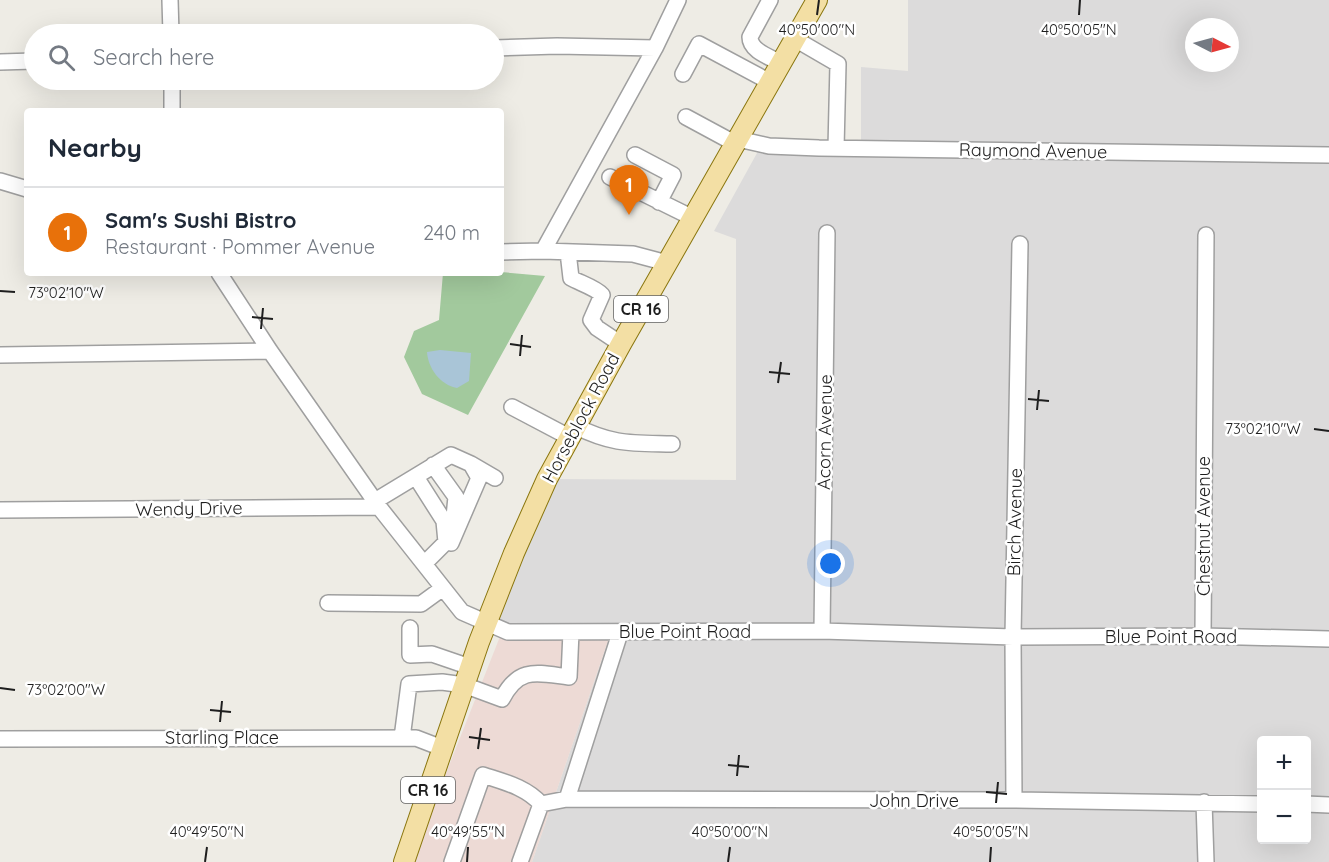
<!DOCTYPE html>
<html lang="en">
<head>
<meta charset="utf-8">
<style>
  :root { --surface:#fff; --page:#f2f2f3; --text:#1f2937; --muted:#747a83; --line:#e0e1e3; --accent:#2563eb }
  body { margin:0; font-family:Quicksand,sans-serif; background:var(--page); color:var(--text) }
  .controls { position:absolute; right:18px; bottom:18px; display:grid; overflow:hidden; border-radius:6px; box-shadow:0 6px 24px #0002 }
  .controls button { width:54px; height:54px; display:grid; place-items:center; padding:0; border:0; border-bottom:2px solid var(--line); background:var(--surface); color:var(--text); font:30px sans-serif }
  .compass { position:absolute; left:1185px; top:18px; width:54px; height:54px; border-radius:50%; background:var(--surface); box-shadow:0 6px 24px #0002; rotate:96deg }
  .you { position:absolute; left:831px; top:564px; width:21px; height:21px; margin:-15px; border:4px solid #fff; border-radius:50%; background:#1a73e8; box-shadow:0 0 0 9px #1a73e833 }
  .badge { display:grid; place-items:center; width:39px; height:39px; border-radius:50%; background:var(--accent); color:#fff; font-size:20px; font-weight:700 }
  .pin { position:absolute; translate:-50% -50px; filter:drop-shadow(0 2px 3px #0008) }
  .pin::after { content:''; position:absolute; top:32px; width:21px; height:18px; background:inherit; clip-path:polygon(0 0,100% 0,50% 100%) }
  .list { margin:0; padding:0; list-style:none }
  h2 { display:flex; justify-content:space-between; align-items:center; height:78px; margin:0; padding:0 24px; font-size:26px }
  h2 small { font-size:20px; font-weight:400; color:var(--muted) }
  .list li { display:grid; grid-template-columns:39px 1fr auto; gap:18px; align-items:center; box-sizing:border-box; height:90px; padding:0 24px; border-top:2px solid var(--line) }
  .list b { display:block; font-size:22px; white-space:nowrap }
  .list p { margin:0; font-size:20px; white-space:nowrap; color:var(--muted) }
  .list em { font-size:20px; font-style:normal; color:var(--muted) }
  .icon { flex:none; width:33px; height:33px; fill:none; stroke:currentColor; stroke-width:2; stroke-linecap:round; stroke-linejoin:round }
  .map { position:relative; flex:none; width:1329px; height:862px; overflow:hidden }
  .search { position:absolute; background:var(--surface); box-shadow:0 6px 24px #0002; left:24px; top:24px; width:480px; height:66px; display:flex; align-items:center; gap:15px; box-sizing:border-box; padding:0 21px; border-radius:33px; color:var(--muted); font-size:22px }
  .panel { position:absolute; background:var(--surface); box-shadow:0 6px 24px #0002; left:24px; top:108px; width:480px; height:168px; border-radius:6px }
  .map>svg:first-child { display:block }
</style>
</head>
<body>
<div class="map">
<svg width="1329" height="862" viewBox="0 0 1329 862">
  <rect width="100%" height="100%" fill="#eeece5"/>
  <path fill="#dcdbdb" fill-rule="evenodd" d="M908 0H1329V862H532L609 638 486 623 547 479 736 480V239L714 231 762 144 861 148V67L908 71ZM1194 27H1230V63H1194ZM1262 740H1306V840H1262Z"/>
  <path fill="#eddad5" d="M501 634 609 638 532 862H411Z"/>
  <path fill="#a2c99d" d="M501 272 545 276 468 415 422 394 404 357 414 331 439 320 443 273Z"/>
  <path fill="#a9c5d7" d="M440 350 471 353 469 381 457 388C440 385 428 368 427 352Z"/>
  <g fill="none" stroke-linecap="round" stroke-linejoin="round">
    <defs>
      <path id="minor" d="M170 0 171 34
        M770 0 750 37C750 51 770 57 781 63
        M795 39 838 64 836 148
        M494 48 557 46 655 48
        M0 62 34 61
        M683 74 699 44 770 82
        M172 80V111
        M686 117 736 144
        M738 139 769 146 819 148 1329 155
        M635 155 673 175 659 202
        M610 177 693 218
        M0 181 27 189
        M543 251 655 48 678 0
        M501 252 543 251 633 254 667 263
        M568 252 571 278C580 283 596 288 602 295L591 320 597 328 621 344
        M219 273 270 351 379 507 462 612 508 632 822 631 1013 637 1203 636 1329 639
        M0 355 270 351
        M512 407 569 437
        M575 426C613 445 631 443 672 444
        M471 464 495 478
        M433 465 456 497 454 517 444 521
        M416 477 444 521 446 542
        M375 501 451 455 471 464 479 478 451 543 446 542 424 564
        M0 510 379 507
        M328 603 421 604 443 588
        M410 628V655L432 654 470 667
        M822 631 827 233
        M1203 636 1206 235
        M402 738 409 684 442 682 464 685 502 699C519 666 537 673 569 677L571 632
        M0 739 416 738 442 748
        M567 799 620 633
        M1014 800 1013 637 1020 244
        M1204 802 1206 862
        M1306 804 1329 805
        M452 862 483 775C504 782 526 787 541 804L567 799 1014 800 1262 804
        M520 862 541 804"/>
      <path id="major" d="M404 862 479 642 514 553 547 479 621 344 817 0"/>
    </defs>
    <use href="#minor" stroke="#9f9f9f" stroke-width="18"/>
    <use href="#major" stroke="#8a760e" stroke-width="22"/>
    <use href="#minor" stroke="#fff" stroke-width="15"/>
    <use href="#major" stroke="#f3dfa4" stroke-width="20"/>
  </g>
  <path fill="none" stroke="#1e1e1e" stroke-width="2" d="M817 15 819 0M1079 15 1080 0M0 291 15 292M252 317 273 319M261 329 263 308M510 344 531 347M520 356 522 335M769 372 790 374M778 383 781 362M1028 399 1049 401M1037 410 1039 390M1314 429 1329 431M0 688 15 690M210 710 231 712M220 722 222 701M469 737 490 740M478 749 481 728M728 765 749 767M737 776 739 755M986 792 1007 794M996 803 998 782M205 862 207 847M467 862 468 847M728 862 730 847M990 862 991 847"/>
  <g text-anchor="middle" stroke-width="5" stroke-linejoin="round" paint-order="stroke">
    <g fill="#fff" stroke="#626262" stroke-width="1.5">
      <rect x="614" y="296" width="54" height="26" rx="4.5"/>
      <rect x="401" y="777" width="54" height="26" rx="4.5"/>
    </g>
    <g font-size="16" font-weight="bold" fill="#1e1e1e">
      <text x="641" y="315">CR 16</text>
      <text x="428" y="796">CR 16</text>
    </g>
    <g font-size="18" fill="#1e1e1e" stroke="#fff">
      <text transform="translate(1033 151) rotate(1)" y="6">Raymond Avenue</text>
      <text transform="translate(581 418) rotate(-62)" y="6">Horseblock Road</text>
      <text transform="translate(825 432) rotate(-89)" y="6">Acorn Avenue</text>
      <text transform="translate(189 509) rotate(-1)" y="6">Wendy Drive</text>
      <text transform="translate(1015 522) rotate(-89)" y="6">Birch Avenue</text>
      <text transform="translate(1204 526) rotate(-90)" y="6">Chestnut Avenue</text>
      <text x="685" y="638">Blue Point Road</text>
      <text x="1171" y="643">Blue Point Road</text>
      <text x="222" y="744">Starling Place</text>
      <text x="914" y="807">John Drive</text>
    </g>
  </g>
  <g font-size="15" text-anchor="middle" fill="#1e1e1e" stroke="#fff" stroke-width="5" stroke-linejoin="round" paint-order="stroke">
    <text x="817" y="35">40°50'00"N</text>
    <text x="1079" y="35">40°50'05"N</text>
    <text x="66" y="298">73°02'10"W</text>
    <text x="1263" y="434">73°02'10"W</text>
    <text x="66" y="695">73°02'00"W</text>
    <text x="207" y="837">40°49'50"N</text>
    <text x="468" y="837">40°49'55"N</text>
    <text x="730" y="837">40°50'00"N</text>
    <text x="991" y="837">40°50'05"N</text>
  </g>
</svg>
<div class="controls">
<button>+</button>
<button>−</button>
</div>
<svg class="compass" viewBox="-18 -18 36 36"><path d="M0-13l5 13h-10z" fill="#e53935"/><path d="M0 13l5-13h-10z" fill="#747a83"/></svg>
<div class="you"></div>
<div class="pin badge" style="left:629px;top:215px;background:#e8710a">1</div>
<div class="search"><svg class="icon" aria-label="search" viewBox="0 0 24 24"><circle cx="10" cy="10" r="6"/><path d="M15 15l6 6"/></svg>Search here</div>
<section class="panel">
<h2>Nearby<small></small></h2>
<ul class="list">
<li><span class="badge" style="background:#e8710a">1</span><div><b>Sam's Sushi Bistro</b><p>Restaurant · Pommer Avenue</p></div><em>240 m</em></li>
</ul>
</section>
</div>
</body>
</html>
